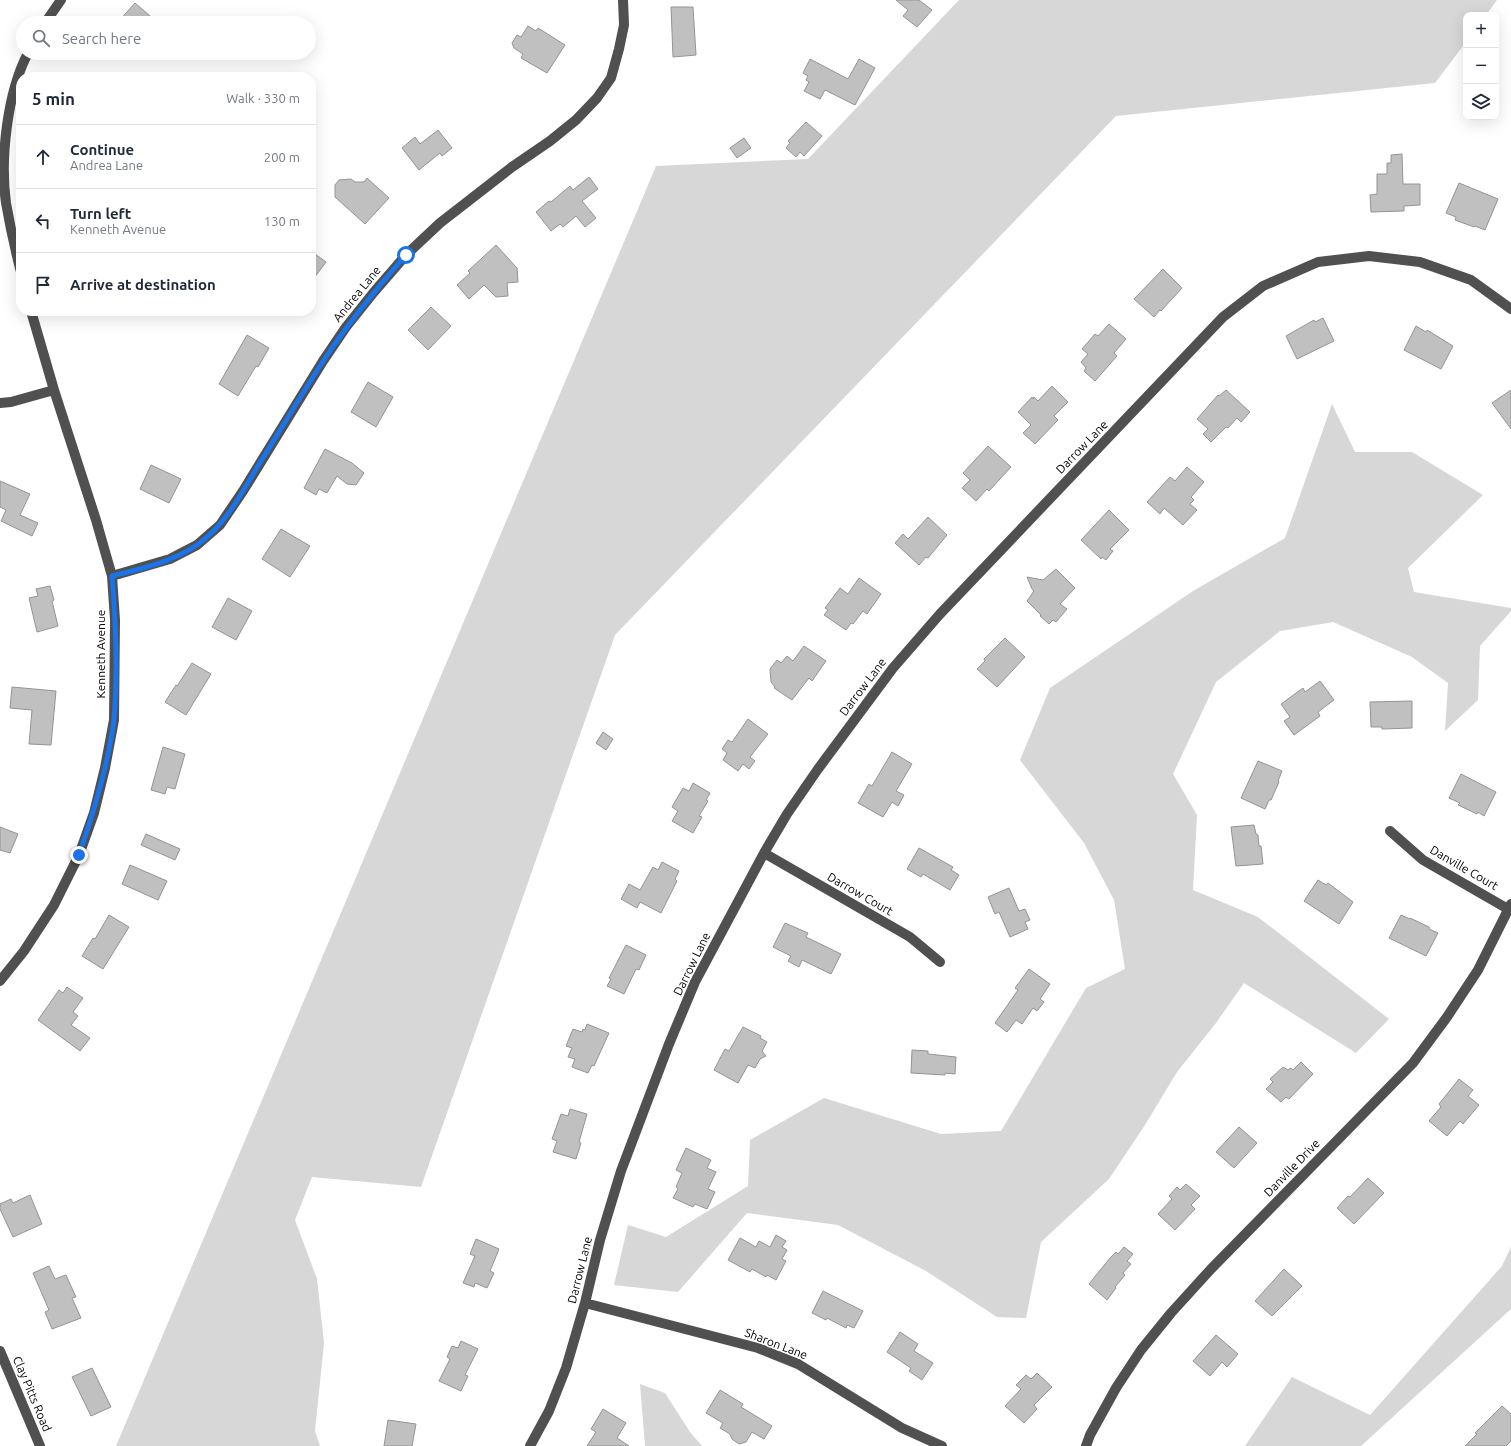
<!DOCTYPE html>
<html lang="en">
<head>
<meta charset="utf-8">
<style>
  :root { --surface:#fff; --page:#f6f6f7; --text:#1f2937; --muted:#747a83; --line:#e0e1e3 }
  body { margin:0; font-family:Ubuntu,sans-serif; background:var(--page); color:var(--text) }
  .controls { position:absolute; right:12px; top:12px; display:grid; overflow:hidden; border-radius:8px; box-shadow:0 4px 16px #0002 }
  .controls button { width:36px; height:36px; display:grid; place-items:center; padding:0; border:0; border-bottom:1px solid var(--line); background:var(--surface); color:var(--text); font:20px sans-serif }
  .stop { position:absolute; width:12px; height:12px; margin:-9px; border:3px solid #1a73e8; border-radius:50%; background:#fff }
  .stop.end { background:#1a73e8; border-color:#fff; box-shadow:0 1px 4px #0008 }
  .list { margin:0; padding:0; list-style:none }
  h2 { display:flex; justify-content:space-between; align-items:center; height:52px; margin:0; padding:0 16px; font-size:17px }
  h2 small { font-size:13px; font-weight:400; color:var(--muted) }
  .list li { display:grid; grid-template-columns:26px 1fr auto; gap:12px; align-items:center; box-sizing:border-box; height:64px; padding:0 16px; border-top:1px solid var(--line) }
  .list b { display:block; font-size:15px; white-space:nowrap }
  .list p { margin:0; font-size:13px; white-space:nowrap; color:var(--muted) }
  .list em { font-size:13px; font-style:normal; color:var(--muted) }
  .icon { flex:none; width:22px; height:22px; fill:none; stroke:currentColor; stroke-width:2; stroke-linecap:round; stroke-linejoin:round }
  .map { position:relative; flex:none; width:1511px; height:1446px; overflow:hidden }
  .search { position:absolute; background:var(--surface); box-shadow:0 4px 16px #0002; left:16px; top:16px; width:300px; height:44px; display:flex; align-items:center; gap:10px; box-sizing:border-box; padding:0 14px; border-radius:22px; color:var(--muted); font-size:15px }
  .panel { position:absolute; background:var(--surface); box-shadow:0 4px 16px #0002; left:16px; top:72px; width:300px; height:244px; border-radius:16px }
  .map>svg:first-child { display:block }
</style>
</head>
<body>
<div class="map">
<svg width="1511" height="1446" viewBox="0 0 1511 1446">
  <rect width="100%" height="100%" fill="#fff"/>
  <path fill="#d7d7d7" d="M959 0H1497L1486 15H1466V42L1435 83 1116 116 615 635 421 1187 312 1177 295 1220 317 1279 324 1343 315 1431 320 1446H116L656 166 808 159Z
    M1332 404 1355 452H1412L1483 495 1408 568 1414 592 1511 608V611L1480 646 1478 700 1445 731 1448 683 1412 657 1333 622 1280 631 1216 682 1173 774 1197 815 1193 890 1258 917 1389 1019 1356 1053 1244 983 1216 1023 1177 1072 1145 1125 1109 1179 1041 1242 1026 1318 997 1317 926 1271 838 1225 747 1213 678 1292 614 1285 628 1225 666 1237 748 1186 750 1140 824 1098 941 1134 1001 1131 1086 988 1125 969 1114 900 1084 843 1020 760 1050 688 1193 591 1285 538Z
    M1511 1247V1309L1361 1446H1245L1292 1377 1370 1415 1502 1266Z
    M640 1384 665 1393 690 1432 702 1446H645Z"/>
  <path fill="#c0c0c0" stroke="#949494" d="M896 0H919L932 10 917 27 903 16 908 10Z
    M135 3 158 23H117Z
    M671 7H693L696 55 673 57Z
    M528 26 536 31 538 28 565 45 547 73 521 58 523 54 514 48 512 43 517 35 521 37Z
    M810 59 848 79 859 59 875 68 855 105 825 90 820 99 804 91 809 82 806 80 808 76 803 73Z
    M806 122 822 136 804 156 800 152 796 157 786 148 790 143 788 141Z
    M438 130 452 148 442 156 440 153 419 170 402 148 415 137 420 144Z
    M744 138 751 148 737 158 730 148Z
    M1402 154 1403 184H1420V205L1404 206V211L1371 212 1370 195 1377 194V174H1387V163H1391V155Z
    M589 177 598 189 582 201 596 218 585 227 576 216 563 227 560 224 551 231 536 212 549 201 551 202 570 186 573 190Z
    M367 178 389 198 365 224 335 197V185L339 180 351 179 355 182H364Z
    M1459 183 1498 199 1485 230 1475 226 1474 227 1455 220 1456 217 1446 213Z
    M496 245 517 268 518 282 507 283 508 296 496 297 484 285 469 299 457 285 470 273 468 271Z
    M311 251 326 262 311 282Z
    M1163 269 1182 288 1161 311 1160 310 1154 317 1134 299Z
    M431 307 451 326 428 350 408 330Z
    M1323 318 1334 341 1297 359 1286 336 1314 320 1315 322Z
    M1109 324 1126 339 1114 353 1117 356 1095 381 1084 371 1086 368 1081 362 1088 354 1082 349 1095 334 1098 336Z
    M1416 326 1426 332 1427 330 1453 346 1441 369 1404 350Z
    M247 335 269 348 258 367 256 366 238 396 219 384Z
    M368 382 393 397 376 427 351 412Z
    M1052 386 1068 402 1054 416 1058 420 1035 444 1023 433 1031 425 1018 412 1032 397 1033 399 1034 397 1038 401Z
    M1226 390 1250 412 1241 422 1237 418 1228 428 1226 427 1211 442 1203 434 1208 429 1197 419 1218 395 1219 396Z
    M1511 390V429L1492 403Z
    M988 446 1011 467 989 491 987 489 976 501 962 488 970 480 963 473Z
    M325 449 352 463 364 473 356 485 347 484 337 476 327 493 319 489 316 495 304 488Z
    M151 465 181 479 169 503 140 489Z
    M1187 467 1204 482 1191 497 1194 500 1190 504 1197 510 1183 525 1164 508 1160 514 1147 502 1170 477 1175 481Z
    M0 481 30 494 20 515 38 523 32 536 1 521 6 510 0 507Z
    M1109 510 1129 530 1110 549 1113 551 1106 560 1102 557 1101 559 1081 540Z
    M928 517 947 535 928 558 926 557 919 565 895 543 903 534 908 539Z
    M281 529 310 546 290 577 262 559Z
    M1056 569 1075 588 1060 604 1067 609 1056 622 1053 620 1049 624 1040 616 1041 615 1027 601 1034 591 1032 589 1027 577 1043 580Z
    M859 578 881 594 867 614 863 611 853 624 851 623 846 630 824 615 828 610 825 608 840 588 848 594Z
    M50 586 54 600 52 601 58 626 37 632 29 598 38 596 36 589Z
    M228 598 252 611 236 640 212 627Z
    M1005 638 1025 657 997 687 977 669 985 661 984 659Z
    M804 646 826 661 812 681 809 678 792 700 774 688 775 687 771 682 770 669 777 660 781 663 787 656 793 661Z
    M192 663 211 674 186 715 165 702 176 685 177 686Z
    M1320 681 1334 700 1318 712 1320 716 1294 735 1284 721 1290 717 1281 704 1303 688 1305 692Z
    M12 687 56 691 51 745 29 744 32 710 10 708Z
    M1412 701V728L1382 729V727H1371L1370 702Z
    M748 719 768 734 750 757 755 761 749 769 743 764 738 771 723 760 727 753 722 749 728 740 732 742Z
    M603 732 613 739 606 750 596 743Z
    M163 747 185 754 175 789 167 787 165 794 151 790Z
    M892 752 912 764 896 791 904 795 898 806 892 802 883 817 858 803 869 784 872 786Z
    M1258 761 1282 771 1278 781 1279 782 1271 800H1269L1265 809 1241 798Z
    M1461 774 1496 792 1484 816 1478 812 1477 814 1458 805 1460 803 1449 798Z
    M693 783 710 793 706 800 708 801 699 816 702 817 693 833 672 821 678 811 672 807 683 788 689 791Z
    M1254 825 1256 834 1258 835 1259 846H1261L1263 864 1236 866 1231 827Z
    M0 827 18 834 10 853 0 850Z
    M146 834 180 849 175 860 141 845Z
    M919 848 953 867 951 870 959 875 950 890 923 874 921 877 907 869Z
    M662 862 679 871 675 879 677 881 661 913 640 902 637 908 621 899 629 884 640 890 653 867 658 870Z
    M130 865 167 881 158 900 122 884Z
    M1318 880 1326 885 1328 883 1353 902 1339 924 1304 901Z
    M1009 888 1019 911 1025 909 1030 920 1025 922 1028 929 1010 937 999 912 995 914 988 897Z
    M109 915 129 927 103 969 82 956 93 938 95 939Z
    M1401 915 1410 919V918L1429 927V929L1438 933 1426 956 1389 938Z
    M785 923 808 933 806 937 841 954 831 974 802 960 799 967 788 961 791 956 773 947Z
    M626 945 646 955 639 970 636 969 624 994 607 986 611 979 609 978Z
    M1029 969 1050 984 1040 999 1044 1002 1037 1011 1033 1008 1022 1024 1016 1020 1007 1032 995 1023 1018 990 1015 988Z
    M67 987 83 998 73 1012 78 1016 71 1025 90 1038 80 1051 38 1020 59 990 63 993Z
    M587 1024 609 1033 594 1066 592 1065 588 1073 572 1067 575 1059 568 1057 572 1048 566 1046 573 1029 582 1032 583 1029 585 1030Z
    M743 1027 761 1036 760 1038 767 1042 762 1051 766 1056 760 1059 755 1068 748 1065 738 1083 714 1070 725 1049 729 1051Z
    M912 1050 928 1051V1054L956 1057 955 1074 945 1073V1075L911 1073Z
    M1301 1062 1313 1074 1289 1099 1286 1097 1281 1102 1266 1089 1273 1082 1270 1079 1283 1067 1288 1070 1291 1068 1293 1070Z
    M1459 1079 1473 1090 1468 1096 1479 1105 1463 1124 1460 1121 1447 1136 1429 1121 1441 1107 1439 1104Z
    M570 1109 587 1114 579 1142 581 1143 576 1159 553 1152 557 1141 552 1139 561 1114 568 1116Z
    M1239 1127 1257 1143 1234 1168 1216 1152Z
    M686 1148 711 1160 707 1168 716 1172 708 1189 715 1192 707 1209 695 1204 693 1207 673 1198 678 1189 676 1187 682 1173 676 1170Z
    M1368 1178 1384 1193 1354 1224 1337 1208 1348 1196 1350 1197Z
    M1186 1184 1200 1196 1191 1205 1195 1209 1175 1230 1158 1214 1172 1199 1169 1196 1177 1187 1180 1190Z
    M30 1195 42 1224 13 1237 0 1209V1204L11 1199 13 1203Z
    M776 1235 786 1241 782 1247 787 1250 782 1259 786 1261 776 1280 767 1275 766 1277 752 1269 750 1272 728 1260 740 1238 756 1247 759 1241 770 1247Z
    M476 1239 499 1249 490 1271 494 1273 487 1288 475 1283 474 1287 463 1283 475 1256 470 1254Z
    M1124 1247 1133 1254 1127 1261 1131 1264 1123 1273 1125 1275 1115 1287 1116 1288 1107 1300 1089 1284 1110 1258 1116 1252 1118 1254Z
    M49 1266 55 1279 66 1275 76 1297 72 1298 81 1318 52 1329 45 1312 49 1310 33 1273Z
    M1284 1269 1302 1286 1272 1316 1255 1301Z
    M823 1291 863 1311 854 1328 847 1325 846 1328 827 1318 826 1320 812 1313Z
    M900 1332 918 1344 914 1351 933 1363 922 1380 909 1371 911 1368 887 1352Z
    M1216 1335 1238 1354 1227 1367 1222 1362 1210 1376 1193 1361Z
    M461 1341 478 1349 465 1375 468 1376 461 1391 439 1381 450 1359 447 1357 452 1346 458 1348Z
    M92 1368 111 1407 91 1416 72 1377Z
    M1037 1373 1052 1387 1034 1405 1037 1409 1024 1423 1005 1406 1021 1389 1016 1385 1026 1375 1031 1379Z
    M720 1390 743 1404 741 1407 772 1426 764 1439 752 1432 746 1442 739 1444 732 1439 730 1434 720 1428 723 1423 706 1413Z
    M1502 1406 1511 1414V1441L1506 1446H1465L1477 1434 1475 1433Z
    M603 1409 626 1423 617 1438 629 1446H587L596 1432 591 1429Z
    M388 1420 416 1424 412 1446H384Z"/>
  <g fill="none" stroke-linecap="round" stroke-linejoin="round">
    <path stroke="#505050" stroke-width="10" d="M45 23 61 0
      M21 272C15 249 10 226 6 203 0 159 7 93 28 53
      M0 403 11 402 54 390
      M112 576 170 559 197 545 220 525 243 491 323 361 346 327 374 292 406 255 440 223 512 167 550 141 576 120 597 98 611 78 619 49 624 25 623 0
      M1390 831 1423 860 1508 909
      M764 853 910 937 940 962
      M0 981 24 951 54 905 79 855 94 813 105 768 114 720 115 620 112 576 96 520 54 390 31 311
      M585 1303 758 1348 798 1364 902 1428 942 1446
      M0 1351 40 1446
      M530 1446 549 1411 566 1368 585 1303 600 1240 621 1171 669 1044 695 982 764 853 787 814 818 769 893 668 940 614 1223 317 1263 286 1318 262 1369 256 1420 262 1471 280 1511 309
      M1086 1446 1090 1435 1116 1388 1141 1350 1171 1313 1211 1269 1413 1063 1447 1017 1478 970 1511 904"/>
  </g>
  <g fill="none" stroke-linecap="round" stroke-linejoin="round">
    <path stroke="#1a73e8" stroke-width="5" d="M79 855C91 820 102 786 109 749 111 739 113 729 114 719 118 672 116 624 112 576 141 569 172 562 197 545 225 526 241 494 258 466 280 431 301 395 324 360 348 323 376 289 406 255"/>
  </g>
  <g text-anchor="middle" stroke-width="3" stroke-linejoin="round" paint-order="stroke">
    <g font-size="12" fill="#000" stroke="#fff">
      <text transform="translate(357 294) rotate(-51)" y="4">Andrea Lane</text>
      <text transform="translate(1082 447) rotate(-46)" y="4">Darrow Lane</text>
      <text transform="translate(101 654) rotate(-90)" y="4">Kenneth Avenue</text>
      <text transform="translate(863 687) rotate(-53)" y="4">Darrow Lane</text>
      <text transform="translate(1464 868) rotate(30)" y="4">Danville Court</text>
      <text transform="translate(860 894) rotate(30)" y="4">Darrow Court</text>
      <text transform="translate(692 964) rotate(-64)" y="4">Darrow Lane</text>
      <text transform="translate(1292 1168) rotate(-46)" y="4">Danville Drive</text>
      <text transform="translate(580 1270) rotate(-76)" y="4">Darrow Lane</text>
      <text transform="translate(776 1344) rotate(21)" y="4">Sharon Lane</text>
      <text transform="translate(32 1394) rotate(67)" y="4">Clay Pitts Road</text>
    </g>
  </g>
</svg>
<div class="controls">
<button>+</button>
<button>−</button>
<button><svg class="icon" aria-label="layers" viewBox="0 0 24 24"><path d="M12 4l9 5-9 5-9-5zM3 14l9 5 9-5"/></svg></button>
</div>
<div class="stop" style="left:406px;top:255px"></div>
<div class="stop end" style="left:79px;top:855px"></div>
<div class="search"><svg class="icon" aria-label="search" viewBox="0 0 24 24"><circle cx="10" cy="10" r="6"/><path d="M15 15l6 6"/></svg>Search here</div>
<section class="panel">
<h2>5 min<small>Walk · 330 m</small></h2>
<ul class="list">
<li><svg class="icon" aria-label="ahead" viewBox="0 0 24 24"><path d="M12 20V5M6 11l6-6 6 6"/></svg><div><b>Continue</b><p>Andrea Lane</p></div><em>200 m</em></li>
<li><svg class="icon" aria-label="left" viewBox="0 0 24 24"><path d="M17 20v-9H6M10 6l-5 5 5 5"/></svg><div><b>Turn left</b><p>Kenneth Avenue</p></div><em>130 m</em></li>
<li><svg class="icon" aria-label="arrive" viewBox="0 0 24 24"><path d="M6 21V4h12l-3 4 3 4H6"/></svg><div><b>Arrive at destination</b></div></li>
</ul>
</section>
</div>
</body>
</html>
